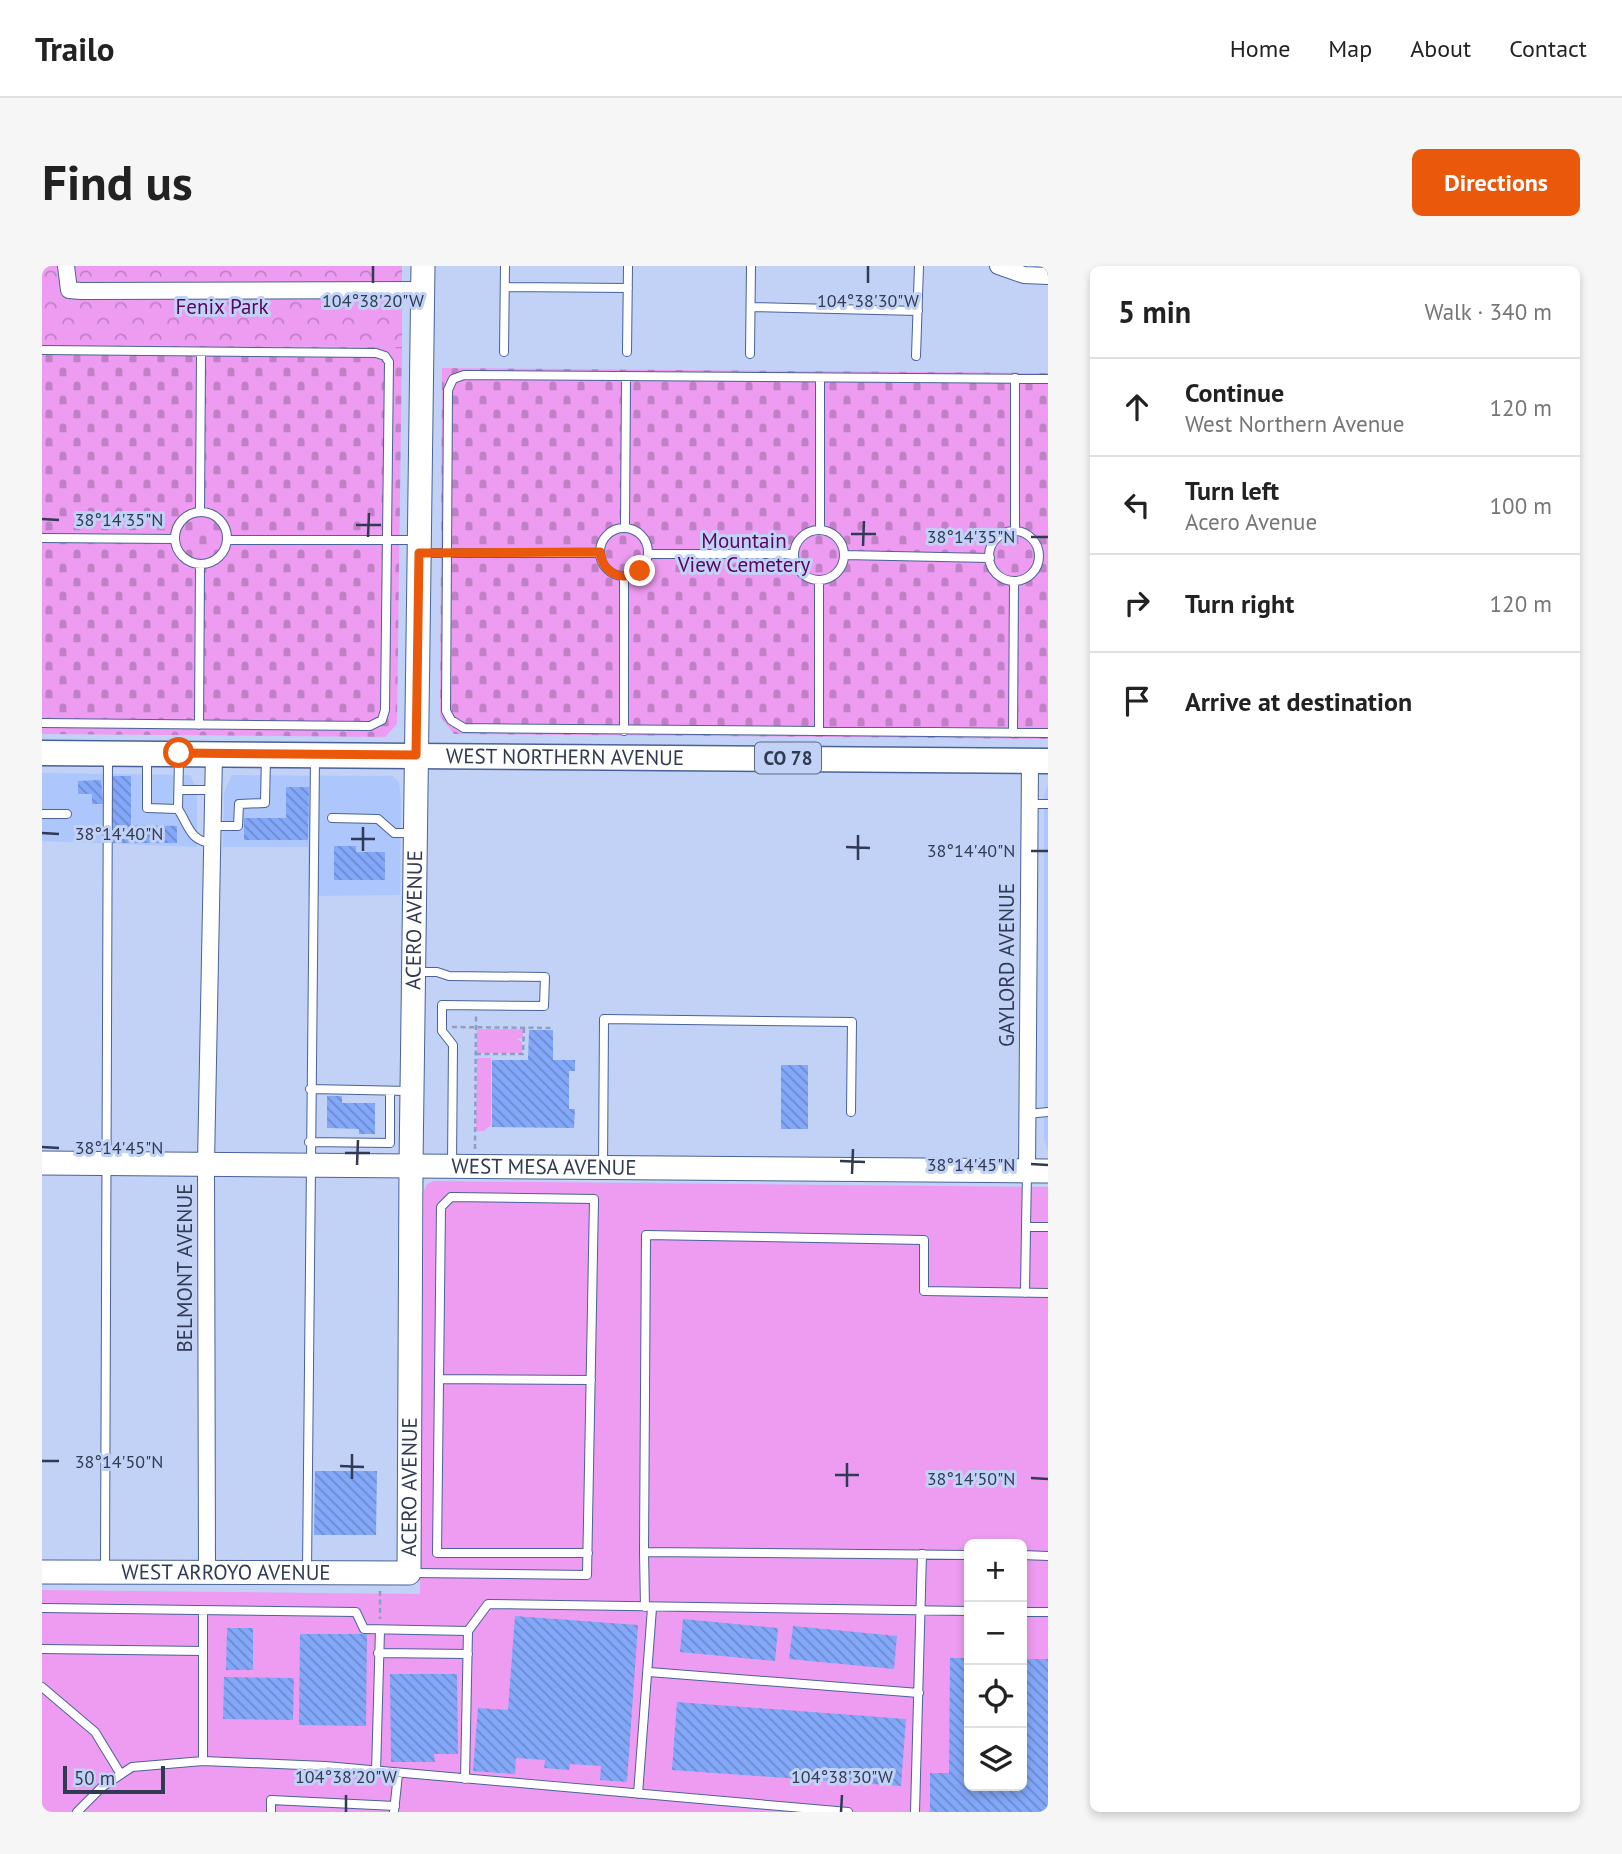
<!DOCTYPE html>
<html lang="en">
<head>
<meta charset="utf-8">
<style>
  :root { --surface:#fff; --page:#f6f6f6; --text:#222; --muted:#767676; --line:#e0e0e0; --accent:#ea580c }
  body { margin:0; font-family:"PT Sans",sans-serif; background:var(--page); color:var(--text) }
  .controls { position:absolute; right:21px; bottom:21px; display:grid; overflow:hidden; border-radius:10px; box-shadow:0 4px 10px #0003 }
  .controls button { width:63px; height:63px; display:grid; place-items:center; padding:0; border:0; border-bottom:2px solid var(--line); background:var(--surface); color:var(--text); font:35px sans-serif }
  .scale { position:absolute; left:21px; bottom:18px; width:102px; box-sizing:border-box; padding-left:7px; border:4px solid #303b53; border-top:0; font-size:19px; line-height:24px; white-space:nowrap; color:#303b53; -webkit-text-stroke:5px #c1d2f6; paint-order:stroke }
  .stop { position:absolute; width:21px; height:21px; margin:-16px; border:5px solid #ea580c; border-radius:50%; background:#fff }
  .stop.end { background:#ea580c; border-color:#fff; box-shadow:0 2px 7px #0008 }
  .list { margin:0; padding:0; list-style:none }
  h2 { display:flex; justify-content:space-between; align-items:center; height:91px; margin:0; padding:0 28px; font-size:30px }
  h2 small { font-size:23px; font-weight:400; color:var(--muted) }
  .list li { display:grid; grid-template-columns:46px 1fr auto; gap:21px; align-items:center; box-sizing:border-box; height:98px; padding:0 28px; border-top:2px solid var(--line) }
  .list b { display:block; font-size:26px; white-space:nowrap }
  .list p { margin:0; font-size:23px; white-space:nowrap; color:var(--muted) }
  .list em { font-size:23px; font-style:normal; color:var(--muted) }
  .icon { flex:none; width:38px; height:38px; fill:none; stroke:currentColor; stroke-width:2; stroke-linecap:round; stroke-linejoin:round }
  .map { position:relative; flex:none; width:1006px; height:1546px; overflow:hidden; border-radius:10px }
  header { display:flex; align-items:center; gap:42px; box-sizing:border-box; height:98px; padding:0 35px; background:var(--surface); border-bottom:2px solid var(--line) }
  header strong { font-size:33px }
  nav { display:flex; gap:38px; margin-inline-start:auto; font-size:24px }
  .intro { display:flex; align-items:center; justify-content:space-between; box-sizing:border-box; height:168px; padding:0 42px }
  h1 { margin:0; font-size:49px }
  .button { padding:18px 32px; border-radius:10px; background:var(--accent); color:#fff; font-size:24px; font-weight:700 }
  main { display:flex; gap:42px; padding:0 42px }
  aside { flex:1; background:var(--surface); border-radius:10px; box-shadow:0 4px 10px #0003 }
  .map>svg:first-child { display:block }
</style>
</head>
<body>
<header>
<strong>Trailo</strong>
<nav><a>Home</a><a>Map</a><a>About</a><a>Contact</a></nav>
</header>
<div class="intro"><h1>Find us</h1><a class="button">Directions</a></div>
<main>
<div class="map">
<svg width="1006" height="1546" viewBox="0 0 1006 1546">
  <defs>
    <pattern id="cemetery-stones" width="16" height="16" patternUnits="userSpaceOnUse" patternTransform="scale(1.75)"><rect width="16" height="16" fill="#ed9cf1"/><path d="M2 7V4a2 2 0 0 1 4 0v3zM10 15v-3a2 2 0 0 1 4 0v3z" fill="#c080c6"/></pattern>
    <pattern id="park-crowns" width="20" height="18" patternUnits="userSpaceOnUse" patternTransform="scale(1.75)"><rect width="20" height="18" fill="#ed9cf1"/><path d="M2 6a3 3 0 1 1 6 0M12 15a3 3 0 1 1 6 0" fill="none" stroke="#c080c6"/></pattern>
    <pattern id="building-back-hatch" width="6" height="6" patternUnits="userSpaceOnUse" patternTransform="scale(1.75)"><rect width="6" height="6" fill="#83a8f9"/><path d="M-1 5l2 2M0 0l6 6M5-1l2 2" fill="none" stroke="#6c8acc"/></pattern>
  </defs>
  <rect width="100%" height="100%" fill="#c1d2f6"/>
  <path fill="#adc6fb" d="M0 507 148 509 155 523V581L0 575Z
    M190 509 351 510 357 516 359 533 358 629 266 630V581H181L182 526Z
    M1006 518V885L1002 873V530Z"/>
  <path fill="#ed9cf1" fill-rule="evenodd" d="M435 763H481V772L475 773 480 776V787H435Z
    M435 792H449V859L442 865H434Z
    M392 915 1006 921V1546H0V1324L378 1328 382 925 385 918ZM927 1278H980V1520H927Z"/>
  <path fill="url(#cemetery-stones)" d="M0 79 360 81 355 458 343 471 0 468Z
    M400 102 1006 107V473L412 468 398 450Z"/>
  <path fill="url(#park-crowns)" d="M0 0H360V81L0 79Z"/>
  <path fill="url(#building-back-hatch)" d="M70 510H89V559L135 560V577H69Z
    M59 514 61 538H50V528H36V515Z
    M244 521H267L266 574H202V552H244Z
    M292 580H314V586H343V614H292Z
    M487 764H511V794H533V805H527V843H533L532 862 450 861V794H486Z
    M739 799H766V863H739Z
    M285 830H300V837H333V868H317V863L285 862Z
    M273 1205H335L334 1269H272Z
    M473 1350 596 1359 585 1516 558 1514 559 1500 528 1498 527 1504 502 1502 503 1494 474 1492 473 1508 431 1505 436 1442 466 1444Z
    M641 1353 736 1362 733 1395 638 1386Z
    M751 1360 855 1370 852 1403 747 1393Z
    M185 1362H211V1404H184Z
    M258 1368H325L324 1460 257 1459Z
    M908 1392H927V1520H980V1393H1006V1546H888V1507H907Z
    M348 1408H415L416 1488H392L393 1496H349Z
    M182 1411 252 1412 251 1454 181 1453Z
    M635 1436 864 1453 859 1520 630 1504Z"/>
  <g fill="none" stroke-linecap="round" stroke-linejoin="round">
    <defs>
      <path id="lane" d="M463 21 586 22
        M709 41 876 45
        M0 84 334 87 343 90 347 96 343 444 340 454 328 460 0 457
        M462 86 463 0
        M585 86 586 0
        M708 88 709 0
        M874 90 877 0
        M1006 113 422 109 411 113 406 124 404 445 409 454 422 462 1006 467
        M158 246 159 87
        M133 272a26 26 0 1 1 52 0a26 26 0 1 1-52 0Z
        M583 261 584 110
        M558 286a24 24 0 1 1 48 0a24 24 0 1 1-48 0Z
        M778 264V112
        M752 289a25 25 0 1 1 50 0a25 25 0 1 1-50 0Z
        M973 265V112
        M947 290a25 25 0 1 1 50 0a25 25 0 1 1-50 0Z
        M0 272 133 273
        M185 274H374
        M380 287H558
        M607 288H752
        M802 289 948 292
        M582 311V465
        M157 459 158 299
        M777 465V314
        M971 467 972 315
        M105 490V542L136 543 137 493
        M137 524H172
        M988 538H1006
        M136 543C147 560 148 576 171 577
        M0 548H25
        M290 552 336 553 352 567H370
        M171 560H196L197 538 223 537 224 490
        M375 706H395L407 710 503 711 502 740 400 739V765L411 779 410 899
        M268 823 367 825
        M985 848 1006 846
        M267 876 348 877V825
        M561 900 562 753 810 756 809 846
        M985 907 984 961H1006
        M983 1027 984 961
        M397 1113 549 1114
        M602 1286 603 1341
        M927 1289 602 1286 604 969 882 974V1025L1006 1027
        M980 1289 1006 1290
        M63 1303 66 490
        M265 1305 273 492
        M370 1307 545 1309 552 933 409 931 399 941 395 1287H546
        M0 1342 314 1346 322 1363 426 1365 446 1338 927 1345
        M980 1346H1006
        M0 1383 161 1385
        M336 1387 426 1388
        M607 1406 877 1427
        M0 1421 53 1466 78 1507
        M161 1495V1344
        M334 1506 338 1364
        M423 1513 426 1365
        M596 1528 610 1342
        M35 1546 60 1521 90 1501 161 1495 283 1500 806 1546
        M229 1546V1534L353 1540
        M352 1546 356 1508
        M873 1546 880 1288"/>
      <path id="street" d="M24 0 27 24 39 25 381 24
        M956 0 982 9 1006 10
        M985 904 988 495
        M165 1307 164 898 172 487"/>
      <g id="secondary">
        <path id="s1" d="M0 897 1006 905"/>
        <path id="s2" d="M0 1306 367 1307 369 899 381 0"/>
      </g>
      <g id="primary">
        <path id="s3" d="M0 487 1006 495"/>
      </g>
    </defs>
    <use href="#lane" stroke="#4a6297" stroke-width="10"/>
    <use href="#street" stroke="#4a6297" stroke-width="18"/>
    <use href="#secondary" stroke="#4a6297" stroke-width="25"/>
    <use href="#primary" stroke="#4a6297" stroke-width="27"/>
    <path stroke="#8f9ebe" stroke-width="2.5" stroke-dasharray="5 3.5" stroke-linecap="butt" d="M410 761 509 762
      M434 788H481L482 762
      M433 883 434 749
      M338 1325V1353"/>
    <use href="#lane" stroke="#fff" stroke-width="8"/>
    <use href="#street" stroke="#fff" stroke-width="16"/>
    <use href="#secondary" stroke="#fff" stroke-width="23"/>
    <use href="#primary" stroke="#fff" stroke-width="24"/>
  </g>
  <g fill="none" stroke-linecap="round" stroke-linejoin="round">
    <path stroke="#ea580c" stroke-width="9" d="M137 487 374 489 377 287 558 286C561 308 580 316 598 305"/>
  </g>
  <path fill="none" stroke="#303b53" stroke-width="2.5" d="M331 17V0M826 17V0M0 253 17 254M314 259H339M809 268H834M326 271 327 247M989 271H1006M821 280 822 255M0 567 17 568M309 573H333M804 581 828 582M321 585V561M989 585H1006M816 594V569M0 881 17 882M303 887H328M798 895 823 896M989 898 1006 899M315 899 316 874M810 908 811 883M0 1195H17M298 1200 322 1201M793 1209H817M989 1212 1006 1213M310 1213V1188M805 1221V1197M304 1546V1529M799 1546 800 1529"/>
  <g text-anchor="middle" stroke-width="6" stroke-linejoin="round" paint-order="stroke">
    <rect fill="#c1d2f6" stroke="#5c6884" stroke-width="2" x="713" y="476.5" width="66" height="31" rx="5"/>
    <g font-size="19" font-weight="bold" fill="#303b53">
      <text x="746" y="499">CO 78</text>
    </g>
    <g font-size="21" fill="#59055e" stroke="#c1d2f6">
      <text x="180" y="48">Fenix Park</text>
      <text x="702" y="282">Mountain<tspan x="702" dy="24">View Cemetery</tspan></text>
    </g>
    <g font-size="21" fill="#303b53" stroke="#c1d2f6">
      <text dy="7" stroke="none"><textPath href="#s3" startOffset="523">WEST NORTHERN AVENUE</textPath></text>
      <text dy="7" stroke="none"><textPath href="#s2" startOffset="1020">ACERO AVENUE</textPath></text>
      <text transform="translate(965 699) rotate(-90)" y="7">GAYLORD AVENUE</text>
      <text dy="7" stroke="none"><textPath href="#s1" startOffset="502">WEST MESA AVENUE</textPath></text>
      <text transform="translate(143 1002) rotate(-90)" y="7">BELMONT AVENUE</text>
      <text dy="7" stroke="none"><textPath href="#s2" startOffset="453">ACERO AVENUE</textPath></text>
      <text dy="7" stroke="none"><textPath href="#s2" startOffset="184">WEST ARROYO AVENUE</textPath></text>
    </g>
  </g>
  <g font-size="18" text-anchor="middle" fill="#303b53" stroke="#c1d2f6" stroke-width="6" stroke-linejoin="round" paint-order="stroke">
    <text x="331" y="41">104°38'20"W</text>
    <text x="826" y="41">104°38'30"W</text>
    <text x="77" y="260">38°14'35"N</text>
    <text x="929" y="277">38°14'35"N</text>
    <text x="77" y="574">38°14'40"N</text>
    <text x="929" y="591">38°14'40"N</text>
    <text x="77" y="888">38°14'45"N</text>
    <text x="929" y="905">38°14'45"N</text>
    <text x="77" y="1202">38°14'50"N</text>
    <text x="929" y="1219">38°14'50"N</text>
    <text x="304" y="1517">104°38'20"W</text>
    <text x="800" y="1517">104°38'30"W</text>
  </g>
</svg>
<div class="controls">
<button>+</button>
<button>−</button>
<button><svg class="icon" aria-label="locate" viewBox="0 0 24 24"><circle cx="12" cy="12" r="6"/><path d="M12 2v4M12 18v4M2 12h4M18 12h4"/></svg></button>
<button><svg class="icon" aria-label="layers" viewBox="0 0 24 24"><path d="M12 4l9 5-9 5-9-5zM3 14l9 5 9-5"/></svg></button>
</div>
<div class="scale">50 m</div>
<div class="stop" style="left:137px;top:487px"></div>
<div class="stop end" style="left:598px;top:305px"></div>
</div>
<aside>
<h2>5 min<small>Walk · 340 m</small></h2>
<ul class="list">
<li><svg class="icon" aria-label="ahead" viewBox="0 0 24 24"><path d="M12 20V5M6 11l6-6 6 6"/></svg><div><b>Continue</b><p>West Northern Avenue</p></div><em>120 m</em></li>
<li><svg class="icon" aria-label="left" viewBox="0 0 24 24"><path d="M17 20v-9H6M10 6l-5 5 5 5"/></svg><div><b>Turn left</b><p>Acero Avenue</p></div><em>100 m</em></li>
<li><svg class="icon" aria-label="right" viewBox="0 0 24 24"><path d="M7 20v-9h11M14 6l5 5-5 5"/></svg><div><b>Turn right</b></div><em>120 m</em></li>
<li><svg class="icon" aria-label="arrive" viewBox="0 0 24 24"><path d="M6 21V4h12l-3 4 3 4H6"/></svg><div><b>Arrive at destination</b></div></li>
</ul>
</aside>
</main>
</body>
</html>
